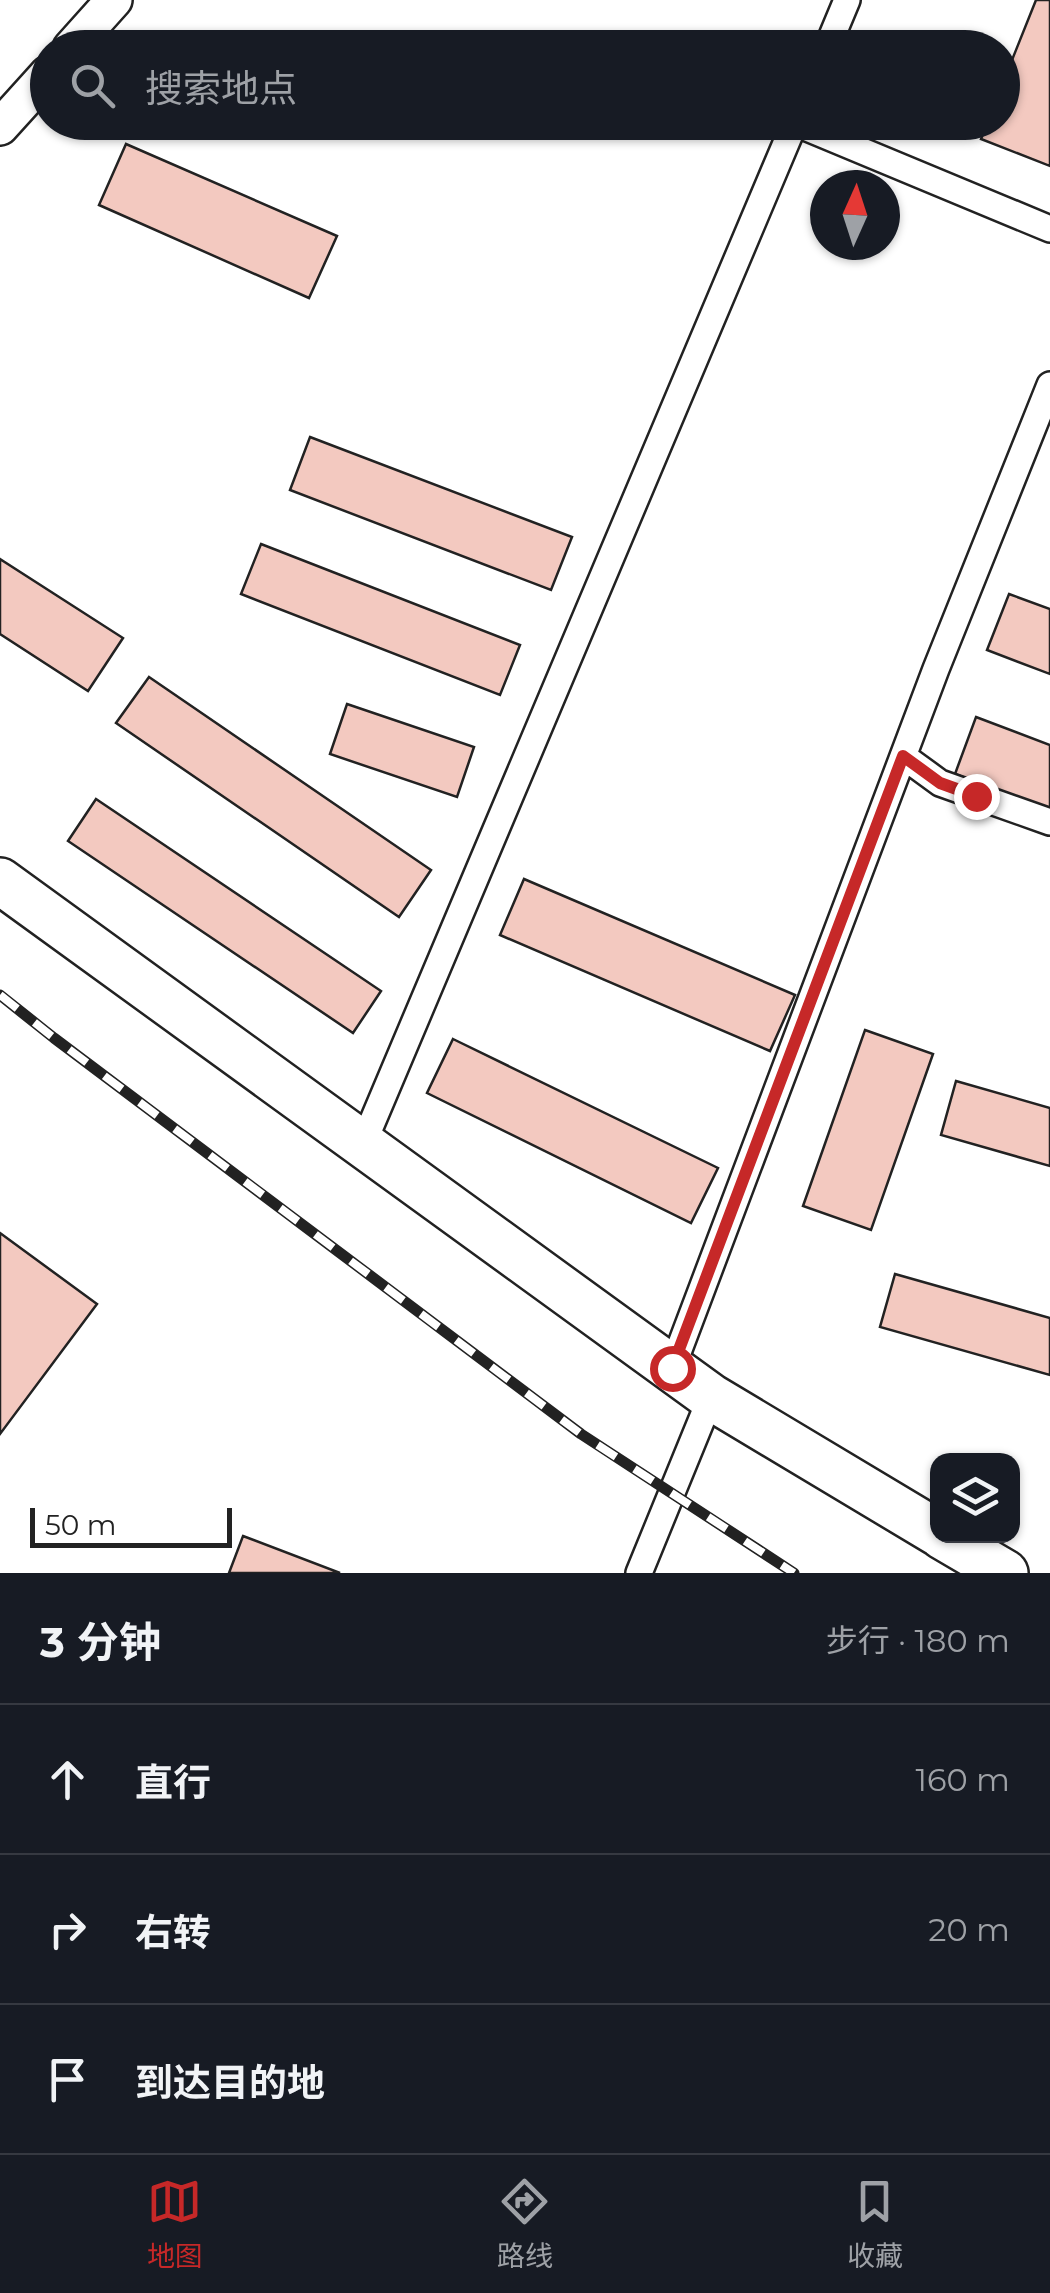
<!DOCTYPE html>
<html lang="zh">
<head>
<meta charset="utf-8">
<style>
  :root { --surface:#171b24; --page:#20242c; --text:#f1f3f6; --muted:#9ea1a6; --line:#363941; --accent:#c62828 }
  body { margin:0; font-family:Montserrat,"Noto Sans SC",sans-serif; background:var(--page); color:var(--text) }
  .controls { position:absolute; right:30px; bottom:30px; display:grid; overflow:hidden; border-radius:20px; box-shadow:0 2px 8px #0004 }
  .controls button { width:90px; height:90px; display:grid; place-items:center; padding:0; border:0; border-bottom:2px solid var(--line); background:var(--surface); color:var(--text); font:50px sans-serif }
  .compass { position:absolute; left:810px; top:170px; width:90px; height:90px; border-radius:50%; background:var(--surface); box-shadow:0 2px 8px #0004; rotate:3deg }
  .scale { position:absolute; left:30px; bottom:25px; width:202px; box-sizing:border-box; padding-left:10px; border:5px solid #222; border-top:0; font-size:28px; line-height:35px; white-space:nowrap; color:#222; -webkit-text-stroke:8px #fff; paint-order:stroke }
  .stop { position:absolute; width:30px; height:30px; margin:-22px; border:8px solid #c62828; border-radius:50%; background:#fff }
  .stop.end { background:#c62828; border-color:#fff; box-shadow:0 2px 10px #0008 }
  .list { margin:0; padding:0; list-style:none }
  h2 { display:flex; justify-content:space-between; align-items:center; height:130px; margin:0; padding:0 40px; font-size:42px }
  h2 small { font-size:32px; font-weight:400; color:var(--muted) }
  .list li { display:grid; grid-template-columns:65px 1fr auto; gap:30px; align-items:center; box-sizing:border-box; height:150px; padding:0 40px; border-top:2px solid var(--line) }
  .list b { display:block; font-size:38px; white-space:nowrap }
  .list em { font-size:32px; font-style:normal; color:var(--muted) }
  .icon { flex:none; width:55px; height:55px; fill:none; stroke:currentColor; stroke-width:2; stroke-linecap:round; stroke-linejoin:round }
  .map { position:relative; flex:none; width:1050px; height:1573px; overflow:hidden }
  .search { position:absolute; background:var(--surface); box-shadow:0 2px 8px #0004; left:30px; right:30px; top:30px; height:110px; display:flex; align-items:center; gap:25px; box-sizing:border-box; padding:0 35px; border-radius:55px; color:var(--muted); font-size:38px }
  .sheet { height:580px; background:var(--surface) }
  nav { display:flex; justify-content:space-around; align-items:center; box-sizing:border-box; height:140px; border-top:2px solid var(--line); background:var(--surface); font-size:28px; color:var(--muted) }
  nav a { display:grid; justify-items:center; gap:5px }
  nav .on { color:var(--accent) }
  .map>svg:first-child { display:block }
</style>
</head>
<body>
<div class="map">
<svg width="1050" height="1573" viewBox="0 0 1050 1573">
  <rect width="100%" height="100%" fill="#fff"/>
  <path fill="#f3c9c0" stroke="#222" stroke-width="2.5" d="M1036 0H1050V166L981 139 988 122H1002V85Z
    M126 144 337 236 309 298 99 205Z
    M310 437 572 537 551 590 290 490Z
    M261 544 520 645 500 695 241 594Z
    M0 559 123 638 88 691 0 634Z
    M1009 594 1050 609V674L987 650Z
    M149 677 431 870 399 917 116 723Z
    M347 704 474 747 457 797 330 754Z
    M976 717 1050 745V810L955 774Z
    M96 799 381 991 353 1033 68 841Z
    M524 879 795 995 770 1051 500 935Z
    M865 1030 933 1054 871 1230 803 1206Z
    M453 1039 718 1168 691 1223 427 1093Z
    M956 1081 1050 1108V1166L941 1135Z
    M0 1233 97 1304 0 1434Z
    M895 1274 1050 1318V1375L880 1327Z
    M243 1536 340 1573H229Z"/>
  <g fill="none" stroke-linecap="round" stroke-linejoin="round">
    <defs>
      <path id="street" d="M827 48 847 0
        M795 123 1050 229
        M903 756 940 783 1050 822
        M363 1144 795 122
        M672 1368 936 669 1050 385
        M639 1573 711 1397"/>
      <path id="secondary" d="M71 48 114 0
        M0 127 48 74"/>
      <path id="highway" d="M0 881 711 1397 938 1533
        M942 1536 1005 1573"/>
    </defs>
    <use href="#street" stroke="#222" stroke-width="30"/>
    <use href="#secondary" stroke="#222" stroke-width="40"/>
    <use href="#highway" stroke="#222" stroke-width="50"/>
    <use href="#street" stroke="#fff" stroke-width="25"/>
    <use href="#secondary" stroke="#fff" stroke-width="35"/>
    <use href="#highway" stroke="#fff" stroke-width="45"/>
    <defs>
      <path id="rail" d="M0 995 54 1038 581 1434 794 1573"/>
    </defs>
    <use href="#rail" stroke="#222" stroke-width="11"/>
    <use href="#rail" stroke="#fff" stroke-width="8" stroke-dasharray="22" stroke-linecap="butt"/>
  </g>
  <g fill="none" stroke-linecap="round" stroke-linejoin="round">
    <path stroke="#c62828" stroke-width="12" d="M672 1368 903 756 940 783 976 796"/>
  </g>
</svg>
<div class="controls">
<button><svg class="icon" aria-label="layers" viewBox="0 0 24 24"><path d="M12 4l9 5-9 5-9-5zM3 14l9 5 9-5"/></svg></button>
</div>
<svg class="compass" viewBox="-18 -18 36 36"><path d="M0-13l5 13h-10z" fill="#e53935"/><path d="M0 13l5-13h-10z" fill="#9ea1a6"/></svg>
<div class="scale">50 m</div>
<div class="stop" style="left:672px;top:1368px"></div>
<div class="stop end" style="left:976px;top:796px"></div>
<div class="search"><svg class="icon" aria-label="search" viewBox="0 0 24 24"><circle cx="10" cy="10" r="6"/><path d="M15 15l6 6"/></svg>搜索地点</div>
</div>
<section class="sheet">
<h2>3 分钟<small>步行 · 180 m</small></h2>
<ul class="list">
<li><svg class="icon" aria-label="ahead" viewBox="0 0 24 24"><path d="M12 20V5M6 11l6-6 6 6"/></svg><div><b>直行</b></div><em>160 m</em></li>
<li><svg class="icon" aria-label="right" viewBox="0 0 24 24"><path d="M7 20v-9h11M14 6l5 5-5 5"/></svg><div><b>右转</b></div><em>20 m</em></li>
<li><svg class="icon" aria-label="arrive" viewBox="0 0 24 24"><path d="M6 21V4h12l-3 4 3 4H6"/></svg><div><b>到达目的地</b></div></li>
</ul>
</section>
<nav>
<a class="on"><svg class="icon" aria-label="map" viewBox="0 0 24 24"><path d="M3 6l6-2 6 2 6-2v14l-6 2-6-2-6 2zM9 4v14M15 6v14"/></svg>地图</a>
<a><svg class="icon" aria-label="directions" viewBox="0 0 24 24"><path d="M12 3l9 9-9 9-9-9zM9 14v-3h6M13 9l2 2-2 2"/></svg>路线</a>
<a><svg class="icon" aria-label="saved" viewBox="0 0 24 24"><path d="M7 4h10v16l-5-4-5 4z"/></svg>收藏</a>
</nav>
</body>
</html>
